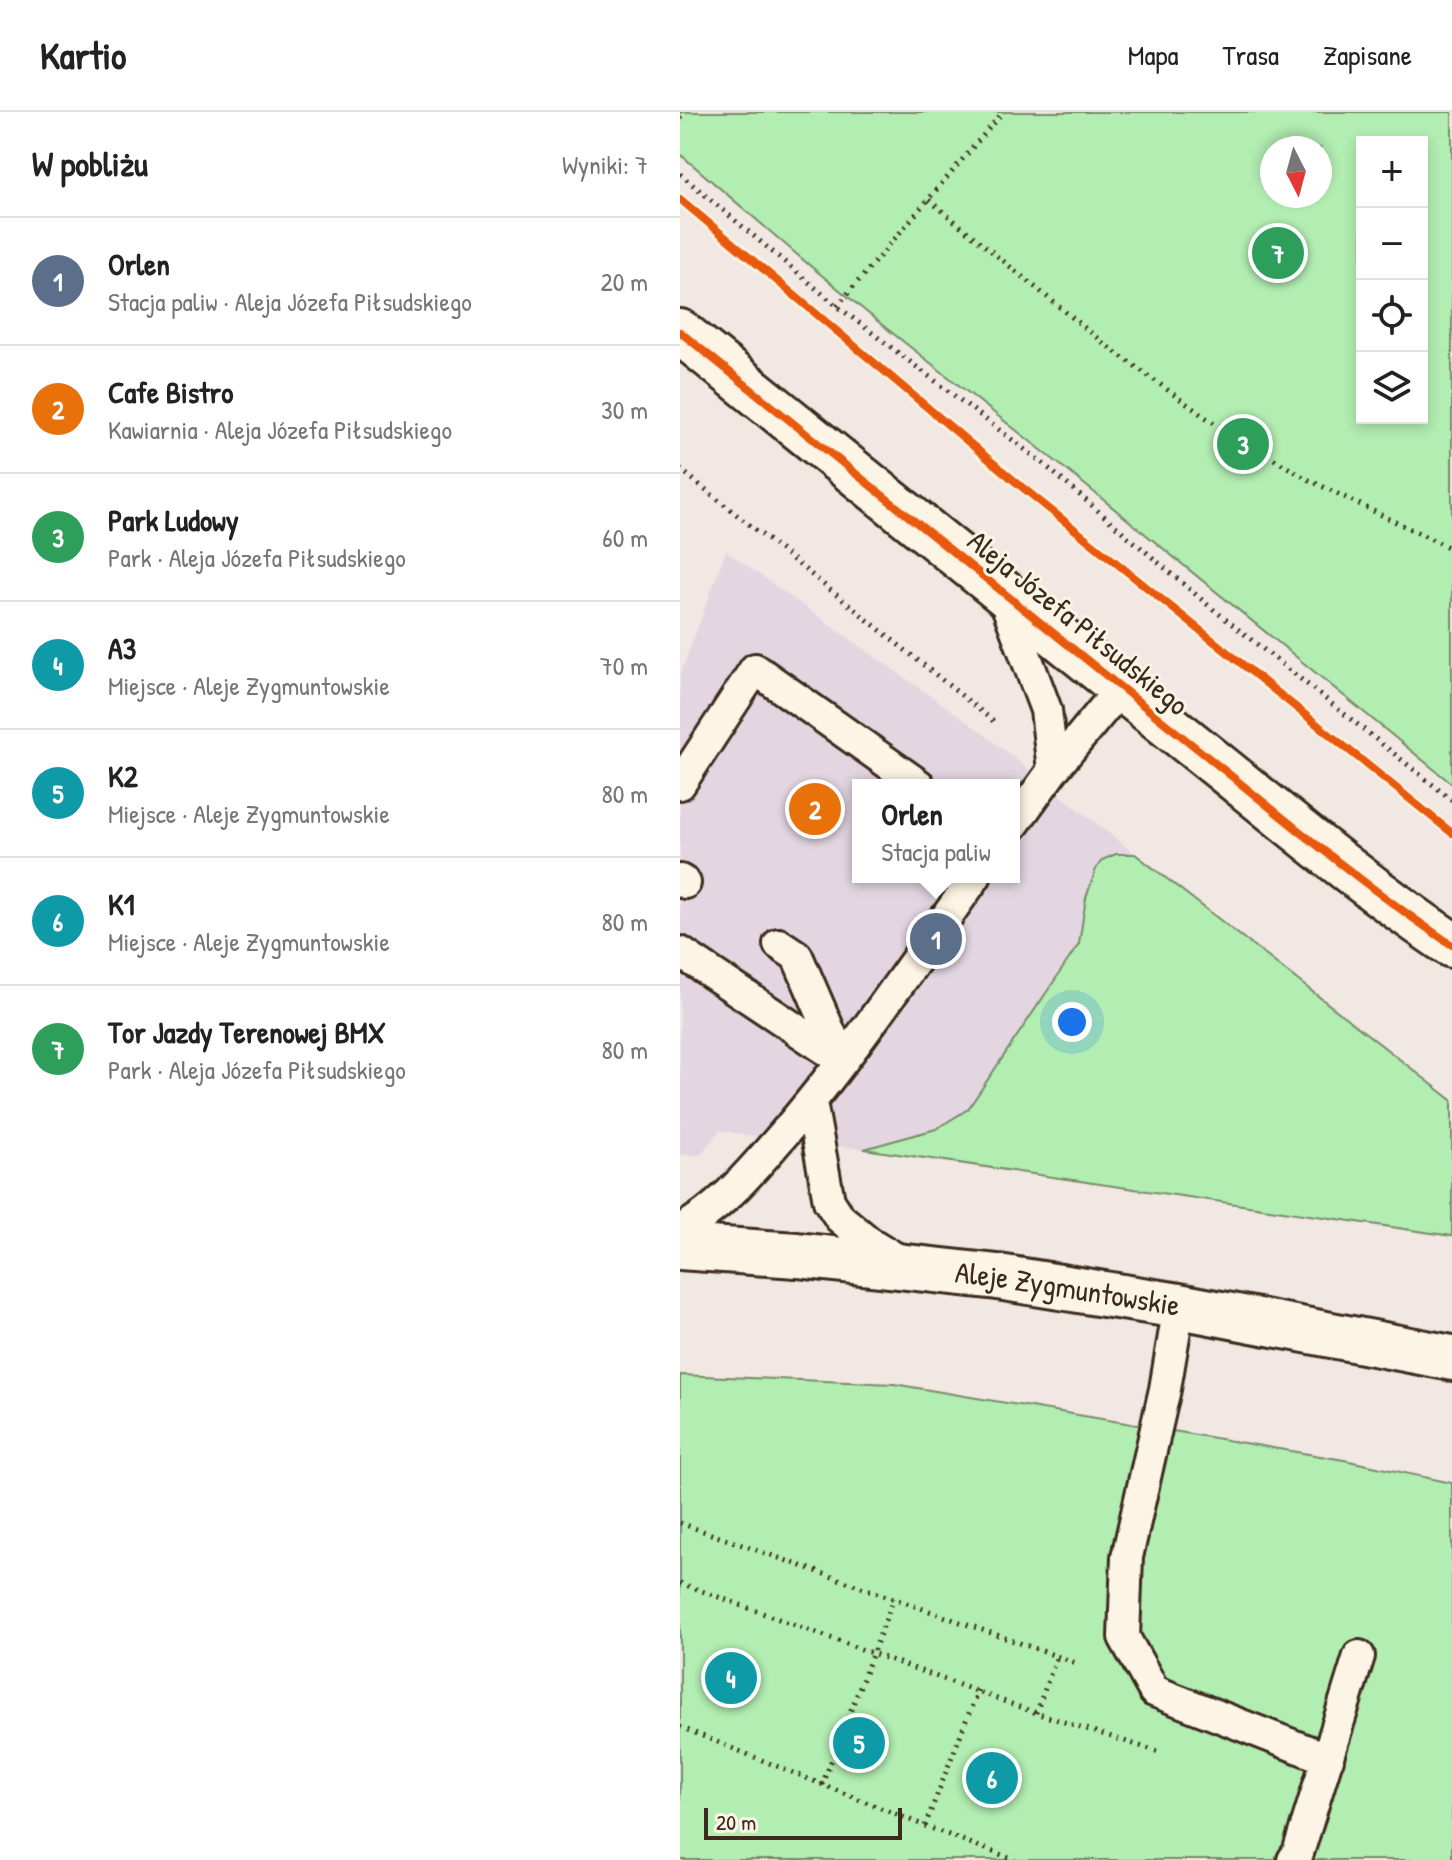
<!DOCTYPE html>
<html lang="pl">
<head>
<meta charset="utf-8">
<style>
  :root { --surface:#fff; --page:#f6f6f6; --text:#222; --muted:#767676; --line:#e0e0e0; --accent:#3b2a1e }
  body { margin:0; font-family:"Patrick Hand",sans-serif; background:var(--page); color:var(--text) }
  .controls { position:absolute; right:24px; top:24px; display:grid; overflow:hidden; border-radius:0px; box-shadow:0 4px 12px #0003 }
  .controls button { width:72px; height:72px; display:grid; place-items:center; padding:0; border:0; border-bottom:2px solid var(--line); background:var(--surface); color:var(--text); font:40px sans-serif }
  .compass { position:absolute; left:580px; top:24px; width:72px; height:72px; border-radius:50%; background:var(--surface); box-shadow:0 4px 12px #0003; rotate:174deg }
  .scale { position:absolute; left:24px; bottom:20px; width:198px; box-sizing:border-box; padding-left:8px; border:4px solid #3b2a1e; border-top:0; font-size:22px; line-height:28px; white-space:nowrap; color:#3b2a1e; -webkit-text-stroke:6px #fcf5e5; paint-order:stroke }
  .you { position:absolute; left:392px; top:910px; width:28px; height:28px; margin:-20px; border:6px solid #fff; border-radius:50%; background:#1a73e8; box-shadow:0 0 0 12px #1a73e833 }
  .badge { display:grid; place-items:center; width:52px; height:52px; border-radius:50%; background:var(--accent); color:#fff; font-size:26px; font-weight:700 }
  .pin { position:absolute; translate:-50% -50%; border:4px solid #fff; box-shadow:0 2px 8px #0006 }
  .popup { position:absolute; left:172px; top:667px; width:168px; height:104px; box-sizing:border-box; display:grid; place-content:center; border-radius:0px; background:var(--surface); filter:drop-shadow(0 2px 6px #0005); font-size:26px; white-space:nowrap; color:var(--muted) }
  .popup b { font-size:30px; color:var(--text) }
  .popup::after { content:''; position:absolute; left:50%; top:100%; margin-left:-16px; border:16px solid transparent; border-top-color:var(--surface) }
  .list { margin:0; padding:0; list-style:none }
  h2 { display:flex; justify-content:space-between; align-items:center; height:104px; margin:0; padding:0 32px; font-size:34px }
  h2 small { font-size:26px; font-weight:400; color:var(--muted) }
  .list li { display:grid; grid-template-columns:52px 1fr auto; gap:24px; align-items:center; box-sizing:border-box; height:128px; padding:0 32px; border-top:2px solid var(--line) }
  .list b { display:block; font-size:30px; white-space:nowrap }
  .list p { margin:0; font-size:26px; white-space:nowrap; color:var(--muted) }
  .list em { font-size:26px; font-style:normal; color:var(--muted) }
  .icon { flex:none; width:44px; height:44px; fill:none; stroke:currentColor; stroke-width:2; stroke-linecap:round; stroke-linejoin:round }
  .map { position:relative; flex:none; width:772px; height:1748px; overflow:hidden }
  header { display:flex; align-items:center; gap:48px; box-sizing:border-box; height:112px; padding:0 40px; background:var(--surface); border-bottom:2px solid var(--line) }
  header strong { font-size:38px }
  nav { display:flex; gap:44px; margin-inline-start:auto; font-size:28px }
  main { display:flex }
  aside { flex:1; background:var(--surface) }
  .map>svg:first-child { display:block }
</style>
</head>
<body>
<header>
<strong>Kartio</strong>
<nav><a>Mapa</a><a>Trasa</a><a>Zapisane</a></nav>
</header>
<main>
<aside>
<h2>W pobliżu<small>Wyniki: 7</small></h2>
<ul class="list">
<li><span class="badge" style="background:#5c6f8a">1</span><div><b>Orlen</b><p>Stacja paliw · Aleja Józefa Piłsudskiego</p></div><em>20 m</em></li>
<li><span class="badge" style="background:#e8710a">2</span><div><b>Cafe Bistro</b><p>Kawiarnia · Aleja Józefa Piłsudskiego</p></div><em>30 m</em></li>
<li><span class="badge" style="background:#2e9e5b">3</span><div><b>Park Ludowy</b><p>Park · Aleja Józefa Piłsudskiego</p></div><em>60 m</em></li>
<li><span class="badge" style="background:#0f9aa8">4</span><div><b>A3</b><p>Miejsce · Aleje Zygmuntowskie</p></div><em>70 m</em></li>
<li><span class="badge" style="background:#0f9aa8">5</span><div><b>K2</b><p>Miejsce · Aleje Zygmuntowskie</p></div><em>80 m</em></li>
<li><span class="badge" style="background:#0f9aa8">6</span><div><b>K1</b><p>Miejsce · Aleje Zygmuntowskie</p></div><em>80 m</em></li>
<li><span class="badge" style="background:#2e9e5b">7</span><div><b>Tor Jazdy Terenowej BMX</b><p>Park · Aleja Józefa Piłsudskiego</p></div><em>80 m</em></li>
</ul>
</aside>
<div class="map">
<svg width="772" height="1748" viewBox="0 0 772 1748">
  <rect width="100%" height="100%" fill="#f1e7e3"/>
  <filter id="ink" filterUnits="userSpaceOnUse"><feTurbulence type="fractalNoise" baseFrequency=".0125" numOctaves="2"/><feDisplacementMap in="SourceGraphic" scale="16" xChannelSelector="R" yChannelSelector="G"/><feConvolveMatrix kernelMatrix="1 2 1 2 8 2 1 2 1" color-interpolation-filters="sRGB"/></filter>
  <g filter="url(#ink)">
    <path fill="#e3d6e1" fill-rule="evenodd" d="M46 439 300 619 455 742H436L406 786 399 832 288 997 256 1017 184 1037 69 1024 40 1018 20 1043H0V563ZM178 673H334V765H178Z"/>
    <path fill="#b2edb2" stroke="#768c68" stroke-width="2" fill-rule="evenodd" d="M0 0H772V672L388 359 206 216 128 152 0 42ZM742 30V306H682V30ZM640 36V84H592V36Z
      M436 742H455L772 988V1124L184 1037 256 1017 288 997 399 832 406 786 416 757 422 748Z
      M0 1263 214 1272 664 1348 772 1371V1748H0Z"/>
    <g fill="none" stroke-linecap="round" stroke-linejoin="round">
      <defs>
        <path id="service" d="M323 483 366 598 373 658
          M0 672 75 557 239 673
          M334 712 373 658 441 576
          M0 768 5 771
          M99 832 117 844 162 948
          M0 840 162 948
          M131 990 149 1089 160 1106 189 1130 220 1149
          M0 1118C37 1099 67 1064 94 1033 168 949 230 855 295 765
          M499 1194 485 1277 447 1445 444 1525 474 1579 648 1647
          M613 1748 618 1741 679 1544"/>
        <g id="tertiary">
          <path d="M0 220C163 352 326 484 490 615 583 688 673 767 772 833"/>
          <path id="s1" d="M0 1135 117 1143 318 1165 499 1194 772 1246"/>
        </g>
      </defs>
      <use href="#service" stroke="#3b2a1e" stroke-width="36"/>
      <use href="#tertiary" stroke="#3b2a1e" stroke-width="50"/>
      <path stroke="#3b2a1e" stroke-width="5" stroke-dasharray="2 6" stroke-linecap="butt" d="M0 6 4 0
        M0 62 157 194 360 349 528 493 772 688
        M249 88 427 234 525 305 627 367 772 437
        M157 194 323 0
        M0 357 317 612
        M0 1411 399 1552
        M0 1471 356 1601 479 1640
        M356 1601 377 1544
        M0 1615 245 1714 335 1748
        M142 1673 214 1486
        M245 1714 298 1578"/>
      <use href="#service" stroke="#fcf5e5" stroke-width="30"/>
      <use href="#tertiary" stroke="#fcf5e5" stroke-width="44"/>
      <defs>
        <path id="cycleway" d="M0 87 337 371 772 721
          M0 220C163 352 326 484 490 615 583 688 673 767 772 833"/>
      </defs>
      <use href="#cycleway" stroke="#fcf5e5" stroke-width="13"/>
      <use href="#cycleway" stroke="#e8590c" stroke-width="8"/>
    </g>
  </g>
  <g text-anchor="middle" stroke-width="6" stroke-linejoin="round" paint-order="stroke">
    <g font-size="30" fill="#3b2a1e" stroke="#fcf5e5">
      <text transform="translate(398 511) rotate(39)" y="10">Aleja Józefa Piłsudskiego</text>
      <text dy="10" stroke="none"><textPath href="#s1" startOffset="390">Aleje Zygmuntowskie</textPath></text>
    </g>
  </g>
</svg>
<div class="controls">
<button>+</button>
<button>−</button>
<button><svg class="icon" aria-label="locate" viewBox="0 0 24 24"><circle cx="12" cy="12" r="6"/><path d="M12 2v4M12 18v4M2 12h4M18 12h4"/></svg></button>
<button><svg class="icon" aria-label="layers" viewBox="0 0 24 24"><path d="M12 4l9 5-9 5-9-5zM3 14l9 5 9-5"/></svg></button>
</div>
<svg class="compass" viewBox="-18 -18 36 36"><path d="M0-13l5 13h-10z" fill="#e53935"/><path d="M0 13l5-13h-10z" fill="#767676"/></svg>
<div class="scale">20 m</div>
<div class="you"></div>
<div class="pin badge" style="left:256px;top:827px;background:#5c6f8a">1</div>
<div class="popup"><b>Orlen</b>Stacja paliw</div>
<div class="pin badge" style="left:135px;top:697px;background:#e8710a">2</div>
<div class="pin badge" style="left:563px;top:332px;background:#2e9e5b">3</div>
<div class="pin badge" style="left:51px;top:1566px;background:#0f9aa8">4</div>
<div class="pin badge" style="left:179px;top:1631px;background:#0f9aa8">5</div>
<div class="pin badge" style="left:312px;top:1666px;background:#0f9aa8">6</div>
<div class="pin badge" style="left:598px;top:141px;background:#2e9e5b">7</div>
</div>
</main>
</body>
</html>
